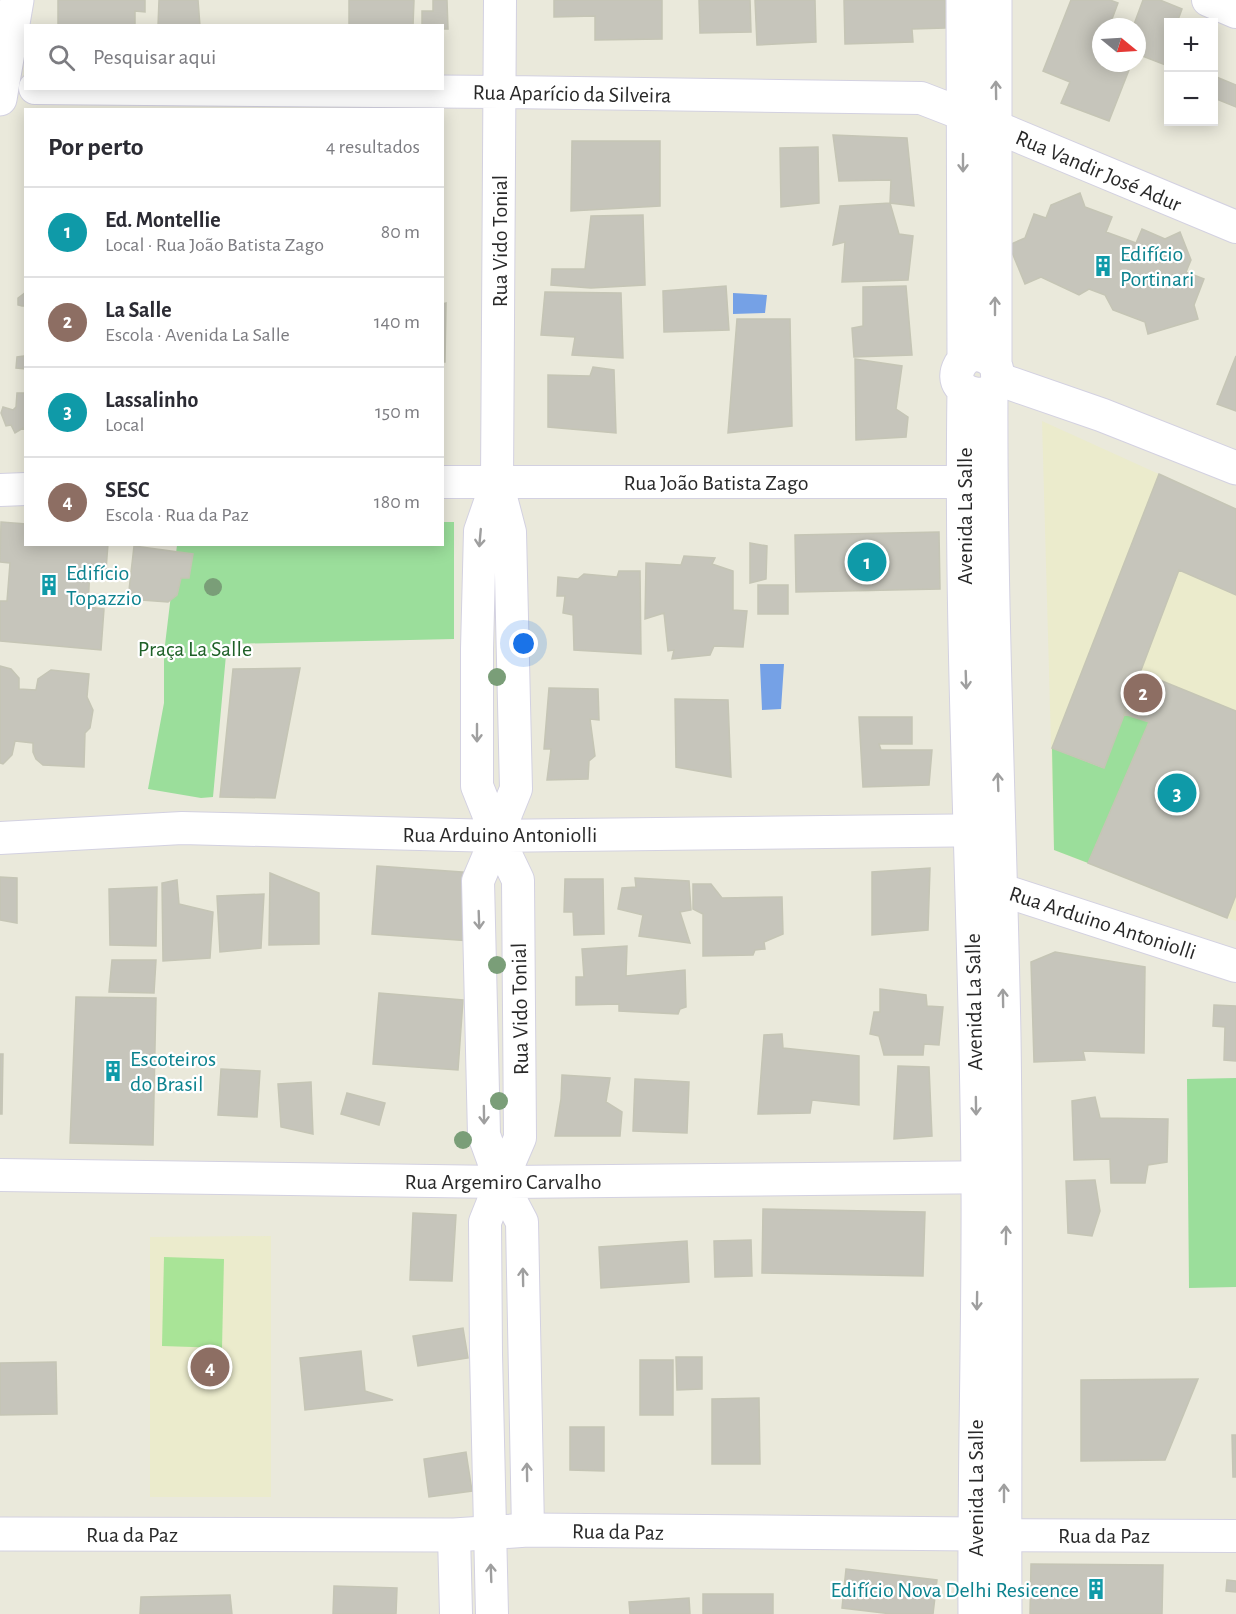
<!DOCTYPE html>
<html lang="pt">
<head>
<meta charset="utf-8">
<style>
  :root { --surface:#fff; --page:#f2f2f3; --text:#2b2b33; --muted:#7c7c81; --line:#e1e1e2; --accent:#0b8043 }
  body { margin:0; font-family:"Alegreya Sans",sans-serif; background:var(--page); color:var(--text) }
  .controls { position:absolute; right:18px; top:18px; display:grid; overflow:hidden; border-radius:0px; box-shadow:0 3px 15px #0003 }
  .controls button { width:54px; height:54px; display:grid; place-items:center; padding:0; border:0; border-bottom:2px solid var(--line); background:var(--surface); color:var(--text); font:30px sans-serif }
  .compass { position:absolute; left:1092px; top:18px; width:54px; height:54px; border-radius:50%; background:var(--surface); box-shadow:0 3px 15px #0003; rotate:108deg }
  .you { position:absolute; left:524px; top:644px; width:21px; height:21px; margin:-15px; border:4px solid #fff; border-radius:50%; background:#1a73e8; box-shadow:0 0 0 9px #1a73e833 }
  .badge { display:grid; place-items:center; width:39px; height:39px; border-radius:50%; background:var(--accent); color:#fff; font-size:20px; font-weight:700 }
  .pin { position:absolute; translate:-50% -50%; border:3px solid #fff; box-shadow:0 2px 6px #0006 }
  .list { margin:0; padding:0; list-style:none }
  h2 { display:flex; justify-content:space-between; align-items:center; height:78px; margin:0; padding:0 24px; font-size:26px }
  h2 small { font-size:20px; font-weight:400; color:var(--muted) }
  .list li { display:grid; grid-template-columns:39px 1fr auto; gap:18px; align-items:center; box-sizing:border-box; height:90px; padding:0 24px; border-top:2px solid var(--line) }
  .list b { display:block; font-size:22px; white-space:nowrap }
  .list p { margin:0; font-size:20px; white-space:nowrap; color:var(--muted) }
  .list em { font-size:20px; font-style:normal; color:var(--muted) }
  .icon { flex:none; width:33px; height:33px; fill:none; stroke:currentColor; stroke-width:2; stroke-linecap:round; stroke-linejoin:round }
  .map { position:relative; flex:none; width:1236px; height:1614px; overflow:hidden }
  .search { position:absolute; background:var(--surface); box-shadow:0 3px 15px #0003; left:24px; top:24px; width:420px; height:66px; display:flex; align-items:center; gap:15px; box-sizing:border-box; padding:0 21px; border-radius:0px; color:var(--muted); font-size:22px }
  .panel { position:absolute; background:var(--surface); box-shadow:0 3px 15px #0003; left:24px; top:108px; width:420px; height:438px; border-radius:0px }
  .map>svg:first-child { display:block }
</style>
</head>
<body>
<div class="map">
<svg width="1236" height="1614" viewBox="0 0 1236 1614">
  <rect width="100%" height="100%" fill="#eae9db"/>
  <path fill="#ebebcc" d="M1042 421 1236 509V921L1054 850Z
    M271 1236V1497H150V1237Z"/>
  <path fill="#9bde9b" d="M443 522H454V639L227 644 213 797 201 798 148 789 164 703V653L177 545 442 544Z
    M1124 714 1149 722 1088 863 1054 850 1052 748 1103 768Z
    M1236 1078V1287L1189 1288 1187 1079Z"/>
  <path fill="#a9e497" d="M164 1257 224 1259 222 1348 162 1346Z"/>
  <path fill="#75a1e6" d="M733 293 767 295 765 313 733 314Z
    M760 664H784L781 709 762 710Z"/>
  <path fill="#c6c5bb" stroke="#c5c5b5" stroke-width="1.5" d="M58 0H145V12L135 11V26H58Z
    M159 0H198L200 26H158Z
    M349 0H414L413 26H349Z
    M433 0H447L448 29H442V26H422V11H433Z
    M554 0H662V39L595 40V16L554 17Z
    M699 0H750L751 32 700 33Z
    M755 0H815L816 42 757 45Z
    M844 0H945V28L912 29 913 42 845 44Z
    M1071 0H1110L1118 3 1109 27H1101V47L1097 58 1101 59V63H1111L1129 70 1109 121 1061 103 1070 82 1043 71Z
    M1143 0H1160L1182 9 1178 20 1185 22H1168V66L1137 54V27H1133Z
    M1214 76 1236 85V107L1214 98Z
    M833 135 907 138 914 206 890 203 891 180 839 181Z
    M572 141H660V206L571 211Z
    M818 147 819 203 781 207 780 148Z
    M1080 193 1085 207 1112 217 1106 232 1136 243 1142 229 1165 239 1180 232 1191 260 1186 272 1204 279 1194 305 1198 319 1148 334 1145 322 1113 310 1105 295 1089 289 1079 295 1041 277 1025 284 1009 245 1025 238 1034 214 1046 218 1051 205Z
    M890 203 899 234 913 236 908 280 842 282 845 242 833 245 840 206Z
    M643 215 645 285 591 288 551 285 552 269H585L591 216Z
    M726 286 729 330 664 332 663 291Z
    M906 286 912 355 854 357 852 328 863 326V287Z
    M26 292V306H22L18 305V298Z
    M545 292 621 293 623 358 572 355 575 337 541 335Z
    M446 303 445 362H442V304Z
    M737 319H790L792 426 728 433Z
    M24 356H26V369L16 368 17 357Z
    M1236 356V411L1217 404Z
    M855 359 902 366 896 409 908 417 906 437 856 440Z
    M593 367 614 370 616 433 548 427V375L590 376Z
    M17 393H26V431L23 428 15 433 11 425 6 426 1 413 3 407 13 410 16 407Z
    M1159 474 1236 509V595L1179 570 1104 768 1052 748Z
    M1 522 26 524V544H108L106 570 90 568 88 607 104 609 101 650 0 641V601H7L10 563 0 562Z
    M939 532 940 589 796 592 795 535Z
    M750 543 767 546 766 579 750 583Z
    M134 546 193 554 189 578H181L177 595 168 602 128 599Z
    M684 556 715 558 712 564 733 571V610L747 611 743 647 714 646 710 655 672 659 674 650 668 651 664 613 645 619 646 563 681 565Z
    M619 571H640L641 654 574 650 573 615 563 613 565 596H557L558 577 578 579 584 574 617 577Z
    M758 585H788V614H758Z
    M0 666 11 669 19 678V689L36 690 38 679 51 670 89 674 87 697 93 710 90 728 85 733 84 767 43 765 36 759 33 752V743L15 741 12 755 3 764 0 763Z
    M300 668 275 798 220 797 233 669Z
    M1140 672 1236 711V895L1227 918 1088 863 1149 722 1124 714Z
    M549 688 598 689 599 720 590 719 595 756 589 761 588 779 547 780 551 749H544Z
    M675 699 728 700 731 777 676 767Z
    M859 717H912V744H879L881 750H932L929 785 863 787Z
    M377 866 476 873 471 941 372 934Z
    M930 868 928 930 872 935V872Z
    M270 873 319 893V944L269 945Z
    M0 877 17 878V923L0 920Z
    M635 878 689 881 691 910 680 912 690 943 639 936 643 915 618 909 622 888 636 887Z
    M565 879H603L604 934 574 935 573 912H564Z
    M177 880 179 904 213 912 210 958 163 961 162 883Z
    M693 884H711L722 898 782 897 783 934 764 942 765 949 755 950 753 955 703 956V914L693 909Z
    M157 887 156 946 110 945 109 889Z
    M264 894 261 948 220 952 217 896Z
    M627 946 626 976 685 970 686 1007 680 1009 678 1014 619 1011V1004L576 1005V977H584L582 949Z
    M1055 952 1145 967 1144 1053 1083 1051 1085 1060 1034 1062 1031 962Z
    M112 960H156L154 993 109 992Z
    M880 989 926 995 927 1006 943 1007 939 1045 924 1044 923 1055H884L879 1036 870 1034 874 1012H880Z
    M379 993 463 1000 458 1070 373 1064Z
    M76 997 156 998 153 1145 70 1143Z
    M1214 1005 1236 1006V1061L1224 1060 1225 1027 1213 1026Z
    M782 1034 783 1048 859 1056V1105L812 1100 810 1113 758 1114 764 1035Z
    M0 1054H3L2 1114H0Z
    M898 1066 929 1067 932 1136 894 1139Z
    M221 1069 260 1071 257 1117 218 1115Z
    M562 1075 610 1078 606 1102 622 1112 620 1136H555L561 1099Z
    M635 1079 689 1082 687 1133 633 1131Z
    M311 1082 313 1134 281 1127 278 1084Z
    M347 1093 385 1103 379 1125 341 1114Z
    M1095 1097 1100 1118 1168 1119 1167 1162 1148 1165 1145 1183H1111L1110 1159 1074 1160 1072 1101Z
    M1095 1180 1100 1211 1092 1236 1068 1233 1066 1181Z
    M763 1209 925 1212 923 1276 762 1273Z
    M413 1213 456 1215 452 1281 410 1280Z
    M751 1240 752 1276 715 1277 714 1241Z
    M687 1241 689 1282 601 1288 599 1247Z
    M463 1328 468 1358 418 1366 413 1336Z
    M361 1351 365 1391 393 1400 305 1410 300 1358Z
    M676 1357H702V1389L677 1390Z
    M640 1360H673V1415H640Z
    M56 1362 57 1414 0 1415V1363Z
    M1198 1379 1165 1460 1081 1461V1380Z
    M759 1398 760 1464H712V1399Z
    M570 1427H604V1471L570 1470Z
    M1232 1435H1236V1477H1233Z
    M466 1452 472 1491 429 1497 424 1459Z
    M1031 1564 1163 1565 1162 1614H1030Z
    M846 1569 937 1580 933 1614H892L842 1608Z
    M1227 1580 1236 1581V1592L1226 1591Z
    M334 1586 397 1588 396 1614H333Z
    M703 1594H773V1614H703Z
    M230 1595 232 1614H140L141 1597Z
    M689 1598 690 1614H630L629 1602Z"/>
  <g fill="none" stroke-linecap="round" stroke-linejoin="round">
    <defs>
      <path id="minor" d="M500 0 497 482 510 532 516 789 497 836 518 880 520 1138 501 1182 522 1222 528 1530
        M1208 0 1236 12
        M35 88 500 92 921 98 996 127 1236 227
        M442 482H990
        M0 490 26 489
        M0 838 182 828 497 836 998 830
        M977 882 1236 966
        M0 1175 501 1182 1004 1177
        M454 1535 456 1614
        M979 1535 1236 1536
        M492 1614 486 1354 485 1222 501 1182 484 1135 478 881 497 836 477 786V649L480 531 497 482"/>
      <path id="tertiary" d="M0 99 17 0
        M998 379 1102 415 1236 468
        M0 1534 454 1535 528 1530 974 1534"/>
      <path id="secondary" d="M963 0 964 360
        M995 0V364C1012 409 941 399 960 365 969 350 985 353 995 364
        M964 391C960 653 976 915 978 1177 979 1323 974 1468 975 1614
        M991 391C990 606 1000 821 1004 1036 1007 1229 1004 1421 1005 1614"/>
    </defs>
    <use href="#minor" stroke="#d3d1e1" stroke-width="34"/>
    <use href="#tertiary" stroke="#d3d1e1" stroke-width="35"/>
    <use href="#secondary" stroke="#d3d1e1" stroke-width="35"/>
    <use href="#minor" stroke="#fff" stroke-width="32"/>
    <use href="#tertiary" stroke="#fff" stroke-width="33"/>
    <use href="#secondary" stroke="#fff" stroke-width="33"/>
  </g>
  <g fill="#7a9e78">
    <circle cx="213" cy="587" r="9"/>
    <circle cx="497" cy="677" r="9"/>
    <circle cx="497" cy="965" r="9"/>
    <circle cx="499" cy="1101" r="9"/>
    <circle cx="463" cy="1140" r="9"/>
  </g>
  <defs><path id="oneway-shaft" d="M-6 0H5M1.5-3L5.5 0L1.5 3" fill="none" stroke-width="1.6" stroke-linecap="round" stroke-linejoin="round" transform="scale(1.5)"/></defs>
  <g stroke="#9f9f9f">
    <use href="#oneway-shaft" transform="translate(996 90) rotate(-91)"/>
    <use href="#oneway-shaft" transform="translate(963 163) rotate(90)"/>
    <use href="#oneway-shaft" transform="translate(995 306) rotate(-90)"/>
    <use href="#oneway-shaft" transform="translate(480 538) rotate(95)"/>
    <use href="#oneway-shaft" transform="translate(966 680) rotate(88)"/>
    <use href="#oneway-shaft" transform="translate(477 733) rotate(90)"/>
    <use href="#oneway-shaft" transform="translate(998 782) rotate(-92)"/>
    <use href="#oneway-shaft" transform="translate(479 920) rotate(88)"/>
    <use href="#oneway-shaft" transform="translate(1003 998) rotate(-91)"/>
    <use href="#oneway-shaft" transform="translate(976 1106) rotate(89)"/>
    <use href="#oneway-shaft" transform="translate(484 1115) rotate(89)"/>
    <use href="#oneway-shaft" transform="translate(1006 1235) rotate(-89)"/>
    <use href="#oneway-shaft" transform="translate(523 1277) rotate(-91)"/>
    <use href="#oneway-shaft" transform="translate(977 1301) rotate(91)"/>
    <use href="#oneway-shaft" transform="translate(527 1472) rotate(-91)"/>
    <use href="#oneway-shaft" transform="translate(1004 1493) rotate(-90)"/>
    <use href="#oneway-shaft" transform="translate(491 1573) rotate(-92)"/>
  </g>
  <defs>
    <symbol id="building-bare" viewBox="-9 -9 18 18"><path d="M-4-6H4V6H1V3H-1V6H-4ZM-2.5-4.3h1.7v1.8h-1.7ZM.8-4.3h1.7v1.8H.8ZM-2.5-1h1.7V.8h-1.7ZM.8-1h1.7V.8H.8Z" fill="#0f9aa8" stroke="#fff" stroke-width="2.5" paint-order="stroke"/></symbol>
  </defs>
  <g fill-rule="evenodd">
    <use href="#building-bare" x="1088" y="251" width="30" height="30"/>
    <use href="#building-bare" x="34" y="570" width="30" height="30"/>
    <use href="#building-bare" x="98" y="1056" width="30" height="30"/>
    <use href="#building-bare" x="1081" y="1574" width="30" height="30"/>
  </g>
  <g text-anchor="middle" stroke-width="4.5" stroke-linejoin="round" paint-order="stroke">
    <g font-size="22" fill="#292929" stroke="#fff">
      <text transform="translate(572 93) rotate(1)" y="8">Rua Aparício da Silveira</text>
      <text transform="translate(1099 170) rotate(23)" y="8">Rua Vandir José Adur</text>
      <text transform="translate(499 241) rotate(-90)" y="8">Rua Vido Tonial</text>
      <text x="716" y="490">Rua João Batista Zago</text>
      <text transform="translate(964 516) rotate(-90)" y="8">Avenida La Salle</text>
      <text x="500" y="842">Rua Arduino Antoniolli</text>
      <text transform="translate(1103 922) rotate(18)" y="8">Rua Arduino Antoniolli</text>
      <text transform="translate(973 1002) rotate(-91)" y="8">Avenida La Salle</text>
      <text transform="translate(519 1009) rotate(-91)" y="8">Rua Vido Tonial</text>
      <text x="503" y="1189">Rua Argemiro Carvalho</text>
      <text transform="translate(975 1488) rotate(-90)" y="8">Avenida La Salle</text>
      <text transform="translate(618 1531) rotate(1)" y="8">Rua da Paz</text>
      <text x="132" y="1542">Rua da Paz</text>
      <text x="1104" y="1543">Rua da Paz</text>
    </g>
    <g font-size="22" fill="#0d838f" stroke="#fff" text-anchor="start">
      <text x="1120" y="261">Edifício<tspan x="1120" dy="25">Portinari</tspan></text>
      <text x="66" y="580">Edifício<tspan x="66" dy="25">Topazzio</tspan></text>
      <text x="130" y="1066">Escoteiros<tspan x="130" dy="25">do Brasil</tspan></text>
      <text x="1079" y="1597" text-anchor="end">Edifício Nova Delhi Resicence</text>
    </g>
    <g font-size="22" fill="#1e6027" stroke="#fff">
      <text x="195" y="656">Praça La Salle</text>
    </g>
  </g>
</svg>
<div class="controls">
<button>+</button>
<button>−</button>
</div>
<svg class="compass" viewBox="-18 -18 36 36"><path d="M0-13l5 13h-10z" fill="#e53935"/><path d="M0 13l5-13h-10z" fill="#7c7c81"/></svg>
<div class="you"></div>
<div class="pin badge" style="left:867px;top:562px;background:#0f9aa8">1</div>
<div class="pin badge" style="left:1143px;top:693px;background:#8d6e63">2</div>
<div class="pin badge" style="left:1177px;top:793px;background:#0f9aa8">3</div>
<div class="pin badge" style="left:210px;top:1367px;background:#8d6e63">4</div>
<div class="search"><svg class="icon" aria-label="search" viewBox="0 0 24 24"><circle cx="10" cy="10" r="6"/><path d="M15 15l6 6"/></svg>Pesquisar aqui</div>
<section class="panel">
<h2>Por perto<small>4 resultados</small></h2>
<ul class="list">
<li><span class="badge" style="background:#0f9aa8">1</span><div><b>Ed. Montellie</b><p>Local · Rua João Batista Zago</p></div><em>80 m</em></li>
<li><span class="badge" style="background:#8d6e63">2</span><div><b>La Salle</b><p>Escola · Avenida La Salle</p></div><em>140 m</em></li>
<li><span class="badge" style="background:#0f9aa8">3</span><div><b>Lassalinho</b><p>Local</p></div><em>150 m</em></li>
<li><span class="badge" style="background:#8d6e63">4</span><div><b>SESC</b><p>Escola · Rua da Paz</p></div><em>180 m</em></li>
</ul>
</section>
</div>
</body>
</html>
